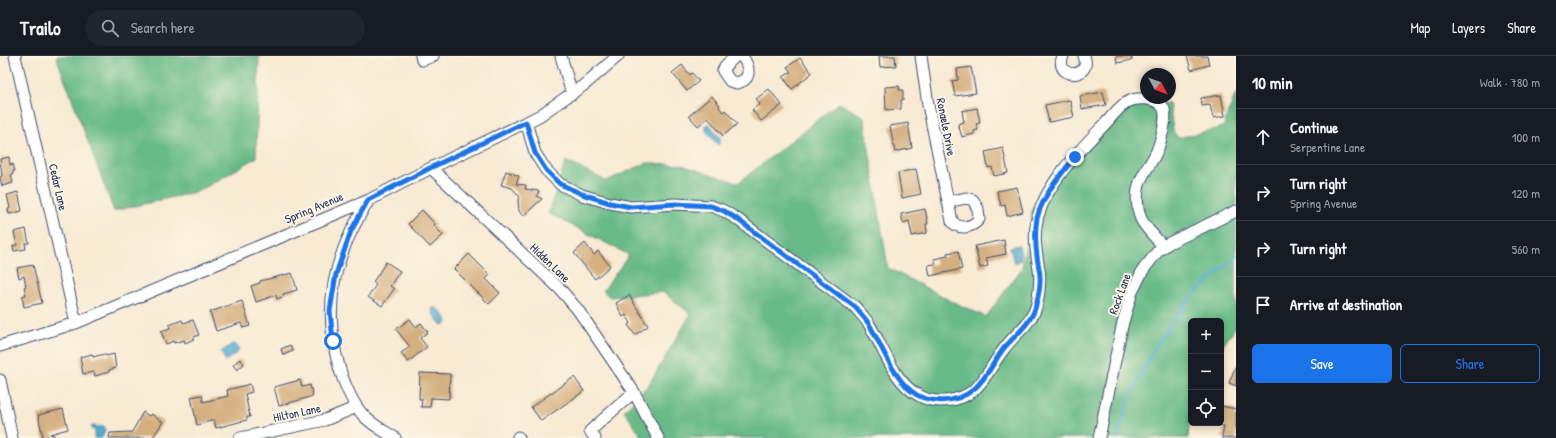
<!DOCTYPE html>
<html lang="en">
<head>
<meta charset="utf-8">
<style>
  :root { --surface:#171b24; --page:#20242c; --text:#f1f3f6; --muted:#9ea1a6; --line:#363941; --accent:#1a73e8 }
  body { margin:0; font-family:"Patrick Hand",sans-serif; background:var(--page); color:var(--text) }
  .controls { position:absolute; right:12px; bottom:12px; display:grid; overflow:hidden; border-radius:6px; box-shadow:0 2px 6px #0003 }
  .controls button { width:36px; height:36px; display:grid; place-items:center; padding:0; border:0; border-bottom:1px solid var(--line); background:var(--surface); color:var(--text); font:20px sans-serif }
  .compass { position:absolute; left:1140px; top:12px; width:36px; height:36px; border-radius:50%; background:var(--surface); box-shadow:0 2px 6px #0003; rotate:131deg }
  .stop { position:absolute; width:12px; height:12px; margin:-9px; border:3px solid #1a73e8; border-radius:50%; background:#fff }
  .stop.end { background:#1a73e8; border-color:#fff; box-shadow:0 1px 4px #0008 }
  .list { margin:0; padding:0; list-style:none }
  h2 { display:flex; justify-content:space-between; align-items:center; height:52px; margin:0; padding:0 16px; font-size:17px }
  h2 small { font-size:13px; font-weight:400; color:var(--muted) }
  .list li { display:grid; grid-template-columns:26px 1fr auto; gap:12px; align-items:center; box-sizing:border-box; height:56px; padding:0 16px; border-top:1px solid var(--line) }
  .list b { display:block; font-size:15px; white-space:nowrap }
  .list p { margin:0; font-size:13px; white-space:nowrap; color:var(--muted) }
  .list em { font-size:13px; font-style:normal; color:var(--muted) }
  .actions { display:flex; gap:8px; padding:12px 16px }
  .actions a { flex:1; padding:9px 0; border:1px solid var(--accent); border-radius:6px; text-align:center; font-size:14px; color:var(--accent) }
  .actions .main { background:var(--accent); color:#fff }
  .icon { flex:none; width:22px; height:22px; fill:none; stroke:currentColor; stroke-width:2; stroke-linecap:round; stroke-linejoin:round }
  .map { position:relative; flex:none; width:1236px; height:382px; overflow:hidden }
  header { display:flex; align-items:center; gap:24px; box-sizing:border-box; height:56px; padding:0 20px; background:var(--surface); border-bottom:1px solid var(--line) }
  header strong { font-size:19px }
  nav { display:flex; gap:22px; margin-inline-start:auto; font-size:14px }
  .search { width:280px; height:36px; background:var(--page); display:flex; align-items:center; gap:10px; box-sizing:border-box; padding:0 14px; border-radius:22px; color:var(--muted); font-size:15px }
  main { display:flex }
  aside { flex:1; background:var(--surface) }
  .map>svg:first-child { display:block }
</style>
</head>
<body>
<header>
<strong>Trailo</strong>
<div class="search"><svg class="icon" aria-label="search" viewBox="0 0 24 24"><circle cx="10" cy="10" r="6"/><path d="M15 15l6 6"/></svg>Search here</div>
<nav><a>Map</a><a>Layers</a><a>Share</a></nav>
</header>
<main>
<div class="map">
<svg width="1236" height="382" viewBox="0 0 1236 382">
  <rect width="100%" height="100%" fill="#fcf5e5"/>
  <filter id="ink" filterUnits="userSpaceOnUse"><feTurbulence type="fractalNoise" baseFrequency=".025" numOctaves="2"/><feDisplacementMap in="SourceGraphic" scale="8" xChannelSelector="R" yChannelSelector="G"/><feConvolveMatrix kernelMatrix="1 2 1 2 8 2 1 2 1" color-interpolation-filters="sRGB"/></filter>
  <filter id="wash" filterUnits="userSpaceOnUse"><feTurbulence type="fractalNoise" baseFrequency=".012" numOctaves="4" result="noise"/><feDisplacementMap in="SourceGraphic" scale="16" xChannelSelector="R" yChannelSelector="G"/><feGaussianBlur stdDeviation="0.9" result="paint"/><feColorMatrix in="noise" values="0 0 0 0 0 0 0 0 0 0 0 0 0 0 0 0 0 1.4 0 .05"/><feComposite in="paint" operator="in"/></filter>
  <g filter="url(#wash)">
    <rect width="100%" height="100%" fill="#f8ead3"/>
    <path fill="#68ba86" stroke="#427472" d="M56 0H259L256 102 199 135 114 155Z
      M1236 36V270L1221 293V265H1191V348L1188 382H643L624 355 649 328 691 258 663 236 610 241 603 235 629 199 548 157 566 105 606 125 647 107 682 109 738 127 839 47 864 61 888 212 951 245 986 261 1022 212 1033 150 1126 51 1169 47 1173 75 1178 82 1223 71Z"/>
    <path fill="#51accf" stroke="#366e96" d="M708 67 721 83 719 84 721 86 718 89 705 74 707 72 705 70Z
      M1019 189 1022 203 1014 207 1010 191Z
      M435 251C441 256 446 258 447 267L444 269 440 268 433 258 432 253Z
      M232 288 236 289 239 293 238 296 227 304H225L221 296Z
      M92 370 104 371 105 373 102 382H94L95 374 91 373Z"/>
    <g fill="none" stroke-linecap="round" stroke-linejoin="round">
      <path stroke="#51accf" stroke-width="3" d="M1117 382C1131 328 1164 268 1204 229 1214 219 1225 211 1236 201"/>
    </g>
    <g id="blocks">
      <path fill="#d4af7f" d="M879 0H895L896 10 880 11Z
        M1116 0H1131L1132 4 1117 7Z
        M1187 0H1207L1209 9 1191 14Z
        M800 2 812 17 792 33 783 21 791 16 787 11Z
        M682 9 690 19 692 17 699 25 687 35 672 17Z
        M971 11 976 37 955 40 952 25 958 24 957 13Z
        M899 30V34H903V44H901V53L886 54 885 31Z
        M769 33 782 49 761 65 752 54 760 48 756 43Z
        M1103 36 1106 49 1082 53 1080 40Z
        M1221 39 1225 60 1213 62 1210 49 1202 50 1201 42Z
        M712 40 720 50 719 51 723 56 725 54 737 68 723 80 708 62 698 70 689 60Z
        M1070 44 1074 61 1049 66 1045 49Z
        M977 52 980 67 976 68 978 74 974 75V78L962 81 958 68 964 66 962 55Z
        M908 67 912 92 895 96 890 70Z
        M1003 92 1008 117 994 120 992 111 988 112 985 96Z
        M9 101 10 109 13 108 15 115H13V118L11 119 13 127 2 130 0 122V121L2 120 0 103Z
        M916 113 921 138 902 142 898 117Z
        M506 115 519 120 516 128 526 129 525 133 539 135 537 140 542 143 523 160 519 155 518 145 520 141 512 132 501 129Z
        M1017 131 1023 156 1007 160 1005 149 1001 150 997 135Z
        M18 136 22 155 9 158 8 153 10 152 7 139Z
        M925 153 928 168H926L927 177 912 180 909 165 903 167 901 158Z
        M422 154 435 168 434 170 443 179 430 191 408 168Z
        M26 173 29 187H25L26 193 14 195 13 190 17 189 14 176Z
        M1004 184 1006 198 986 202 988 210 980 212 975 190Z
        M585 187 594 199 598 195 610 210 595 223 574 197Z
        M958 195 962 213 930 220 928 209 936 208 934 203 948 200 947 197Z
        M469 198 490 219 486 223 500 237 489 248 454 213Z
        M386 206 400 215 390 230 394 233 382 250 368 241 376 229 373 226Z
        M33 209 42 247 24 251 22 240 26 239 24 231 26 230 24 220 19 222 17 212Z
        M292 217 297 234 283 238 284 240 277 243 276 239 256 246 251 230 260 227V225Z
        M629 239 648 270 635 279 628 269 631 267 626 259 623 261 616 247Z
        M242 245 250 270 243 272 241 267 216 275 210 256Z
        M410 263 416 271 421 267 428 276 420 282 427 291 408 306 401 297 410 291 396 273Z
        M182 264 183 267 193 264 199 279 194 281V283L185 287 184 284 174 287V285L166 288 161 275 170 272 169 269Z
        M290 289 293 295 283 299 281 293Z
        M92 298 93 301 105 298 106 300 114 298 116 312 109 314V316L95 320 94 316 83 318 80 301Z
        M240 303 244 308 237 314 233 309Z
        M1236 309V330L1229 327Z
        M420 317 450 318 449 343 431 342 430 351H421L422 343H419Z
        M574 321 584 335 541 365 531 351Z
        M300 324 302 331 310 329 313 340 279 350 274 331Z
        M250 328 252 336 245 338 250 361H247V364L216 372 214 364 197 369 191 341 202 339 203 346 228 340 227 334Z
        M1221 350 1236 353V382H1222L1224 370 1218 369 1219 367H1221Z
        M63 353 68 373 50 378 54 379 55 382H43L38 359Z
        M143 356 149 360 151 358 163 366 153 381 152 380 151 382H109L110 377 132 376Z"/>
    </g>
  </g>
  <g filter="url(#ink)">
    <use href="#blocks" fill-opacity="0" stroke="#3c4b70" stroke-width="1"/>
    <g fill="none" stroke-linecap="round" stroke-linejoin="round">
      <defs>
        <path id="minor" d="M15 0 76 267
          M421 0 422 4 433 0
          M561 0 572 38
          M736 0 725 10 723 15 730 25 737 27C753 23 749 10 742 0
          M921 0 928 49 952 165C959 175 973 171 979 163L978 153 973 144 966 142 948 146
          M1063 0C1053 23 1093 24 1084 0
          M526 66 535 97 546 114 560 128 582 139 610 147 631 151 675 148 711 150 724 155 737 163 855 251C860 257 865 262 869 268 883 291 894 326 918 339 935 349 960 346 975 333 987 322 994 305 1004 293 1015 277 1032 268 1037 248 1039 237 1041 224 1039 213 1036 196 1033 177 1038 160 1048 125 1081 93 1106 67 1112 60 1119 51 1126 47 1135 41 1154 41 1162 50 1170 58 1159 92 1154 101 1149 110 1142 118 1139 129 1136 140 1137 152 1141 163 1146 173 1156 182 1164 191
          M431 112 560 233 578 254 634 336 658 382
          M369 144C334 198 321 251 340 314 345 329 352 347 363 359 372 369 384 375 395 382
          M0 290 76 267 369 144 431 112 539 60 584 29 618 0
          M0 324 12 382
          M518 381 519 382
          M240 382 325 364 357 351
          M595 382 590 375 634 336
          M1099 382 1123 266 1132 236 1143 214 1158 195 1169 187 1236 155"/>
      </defs>
      <use href="#minor" stroke="#3c4b70" stroke-width="13"/>
      <use href="#minor" stroke="#fff" stroke-width="11"/>
    </g>
  </g>
  <g fill="none" stroke-linecap="round" stroke-linejoin="round" filter="url(#ink)">
    <path stroke="#1a73e8" stroke-width="5" d="M333 285 330 255 336 218 351 175 368 144 430 112 526 66 535 97 546 114 560 128 582 138 610 147 631 151 675 148 711 150 724 155 737 163 855 251C860 257 865 262 869 268 880 287 893 320 910 334 927 349 957 348 974 333 987 322 994 305 1004 292 1016 278 1032 267 1036 249 1039 238 1042 224 1039 213 1036 197 1034 179 1037 162 1043 139 1060 119 1075 101"/>
  </g>
  <g text-anchor="middle" stroke-width="4" stroke-linejoin="round" paint-order="stroke">
    <g font-size="12" fill="#1b2f5e" stroke="#fcf5e5">
      <text transform="translate(946 71) rotate(79)" y="4">Ronaele Drive</text>
      <text transform="translate(58 131) rotate(77)" y="4">Cedar Lane</text>
      <text transform="translate(314 152) rotate(-23)" y="4">Spring Avenue</text>
      <text transform="translate(550 207) rotate(44)" y="4">Hidden Lane</text>
      <text transform="translate(1120 238) rotate(-70)" y="4">Rock Lane</text>
      <text transform="translate(297 357) rotate(-12)" y="4">Hilton Lane</text>
    </g>
  </g>
</svg>
<div class="controls">
<button>+</button>
<button>−</button>
<button><svg class="icon" aria-label="locate" viewBox="0 0 24 24"><circle cx="12" cy="12" r="6"/><path d="M12 2v4M12 18v4M2 12h4M18 12h4"/></svg></button>
</div>
<svg class="compass" viewBox="-18 -18 36 36"><path d="M0-13l5 13h-10z" fill="#e53935"/><path d="M0 13l5-13h-10z" fill="#9ea1a6"/></svg>
<div class="stop" style="left:333px;top:285px"></div>
<div class="stop end" style="left:1075px;top:101px"></div>
</div>
<aside>
<h2>10 min<small>Walk · 780 m</small></h2>
<ul class="list">
<li><svg class="icon" aria-label="ahead" viewBox="0 0 24 24"><path d="M12 20V5M6 11l6-6 6 6"/></svg><div><b>Continue</b><p>Serpentine Lane</p></div><em>100 m</em></li>
<li><svg class="icon" aria-label="right" viewBox="0 0 24 24"><path d="M7 20v-9h11M14 6l5 5-5 5"/></svg><div><b>Turn right</b><p>Spring Avenue</p></div><em>120 m</em></li>
<li><svg class="icon" aria-label="right" viewBox="0 0 24 24"><path d="M7 20v-9h11M14 6l5 5-5 5"/></svg><div><b>Turn right</b></div><em>560 m</em></li>
<li><svg class="icon" aria-label="arrive" viewBox="0 0 24 24"><path d="M6 21V4h12l-3 4 3 4H6"/></svg><div><b>Arrive at destination</b></div></li>
</ul>
<div class="actions"><a class="main">Save</a><a>Share</a></div>
</aside>
</main>
</body>
</html>
